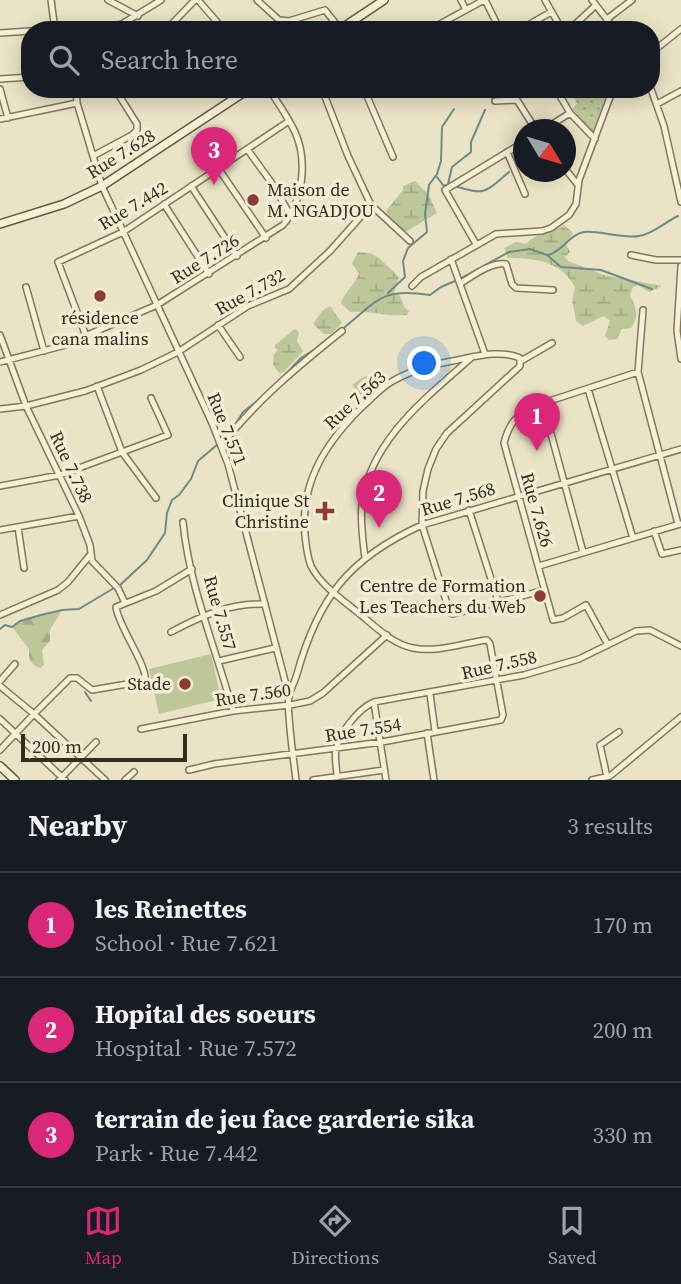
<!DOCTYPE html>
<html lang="en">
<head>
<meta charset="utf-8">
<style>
  :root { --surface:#171b24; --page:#20242c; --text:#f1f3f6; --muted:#9ea1a6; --line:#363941; --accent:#db2777 }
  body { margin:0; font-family:"Source Serif 4",serif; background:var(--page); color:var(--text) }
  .compass { position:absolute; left:513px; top:119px; width:63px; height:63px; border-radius:50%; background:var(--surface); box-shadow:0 4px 18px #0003; rotate:128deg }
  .scale { position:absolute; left:21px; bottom:18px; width:166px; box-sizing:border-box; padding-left:7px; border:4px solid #352c1f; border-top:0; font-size:19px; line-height:24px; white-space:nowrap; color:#352c1f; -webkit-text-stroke:5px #f2edd4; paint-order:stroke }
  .you { position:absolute; left:425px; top:364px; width:24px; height:24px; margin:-18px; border:5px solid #fff; border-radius:50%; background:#1a73e8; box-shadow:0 0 0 10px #1a73e833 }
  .badge { display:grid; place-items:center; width:46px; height:46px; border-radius:50%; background:var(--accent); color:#fff; font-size:23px; font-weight:700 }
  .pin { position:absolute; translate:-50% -58px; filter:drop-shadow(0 2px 4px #0008) }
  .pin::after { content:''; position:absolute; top:37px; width:24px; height:21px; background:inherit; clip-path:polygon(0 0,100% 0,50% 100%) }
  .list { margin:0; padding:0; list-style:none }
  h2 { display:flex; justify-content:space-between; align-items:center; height:91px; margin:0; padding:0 28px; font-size:30px }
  h2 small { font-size:23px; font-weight:400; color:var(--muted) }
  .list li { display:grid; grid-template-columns:46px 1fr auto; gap:21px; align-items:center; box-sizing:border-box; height:105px; padding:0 28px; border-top:2px solid var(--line) }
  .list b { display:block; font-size:26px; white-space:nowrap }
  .list p { margin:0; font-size:23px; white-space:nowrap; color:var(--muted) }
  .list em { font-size:23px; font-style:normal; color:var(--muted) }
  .icon { flex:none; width:38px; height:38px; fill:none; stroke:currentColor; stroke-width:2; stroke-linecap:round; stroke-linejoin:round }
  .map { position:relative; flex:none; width:681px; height:780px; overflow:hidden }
  .search { position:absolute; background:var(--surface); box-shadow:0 4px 18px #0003; left:21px; right:21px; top:21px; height:77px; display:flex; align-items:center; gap:18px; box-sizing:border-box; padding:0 24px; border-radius:28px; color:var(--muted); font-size:26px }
  .sheet { height:406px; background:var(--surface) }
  nav { display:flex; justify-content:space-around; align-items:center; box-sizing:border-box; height:98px; border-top:2px solid var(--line); background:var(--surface); font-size:19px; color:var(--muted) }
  nav a { display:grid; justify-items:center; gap:4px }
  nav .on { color:var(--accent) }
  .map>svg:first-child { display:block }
</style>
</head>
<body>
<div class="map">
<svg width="681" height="780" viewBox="0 0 681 780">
  <defs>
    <pattern id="grass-dots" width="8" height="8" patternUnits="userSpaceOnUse" patternTransform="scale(1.75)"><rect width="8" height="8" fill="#bdc79a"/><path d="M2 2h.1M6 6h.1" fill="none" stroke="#a3ab84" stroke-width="1.8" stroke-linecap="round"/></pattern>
    <pattern id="forest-firs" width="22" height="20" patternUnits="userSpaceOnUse" patternTransform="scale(1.75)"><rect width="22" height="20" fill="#bdc79a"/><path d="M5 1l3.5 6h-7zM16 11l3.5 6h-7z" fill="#a3ab84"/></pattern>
    <pattern id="wetland-marsh" width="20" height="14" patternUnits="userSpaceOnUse" patternTransform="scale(1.75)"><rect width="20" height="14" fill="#bdc79a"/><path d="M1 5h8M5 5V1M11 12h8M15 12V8" fill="none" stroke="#a3ab84"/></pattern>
  </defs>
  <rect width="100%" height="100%" fill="#eae3c5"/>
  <path fill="url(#grass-dots)" d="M607 89 608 90 592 133 573 109 577 103 569 90Z
    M365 376 381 382V385L368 398 363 399 352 385Z"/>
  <path fill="url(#forest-firs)" d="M62 610 50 630V641L42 650 44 665 40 668C29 664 29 659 29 649L12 627 20 621Z"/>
  <path fill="url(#wetland-marsh)" d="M415 181 429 195 437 213 405 232 388 217 386 211 403 190V186Z
    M564 225 573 233 566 244 570 252 565 257 568 261 604 275 662 286 649 292 638 285 633 287 630 295C636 308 640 316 631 328L622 329 617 339 609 340 605 336 610 321 604 316 583 326 576 321 572 300 575 287C561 261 535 258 508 258L504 248 516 242 526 244C539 231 549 234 564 225Z
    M358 252 370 253 379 258 399 277 394 293 400 296 405 308 409 311 407 315C387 317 369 310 350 312L341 303C345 291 356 284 359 273L352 264Z
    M330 306 342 323 331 334H324L313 324 322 311Z
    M295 329 299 332 297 341 303 351 284 372 279 373 273 365 274 354 278 350 275 348V345Z"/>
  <path fill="#bdc79a" d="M211 654 221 699 159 714 149 669Z"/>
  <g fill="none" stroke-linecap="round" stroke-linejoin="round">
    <path stroke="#6e8b87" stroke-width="2" d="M437 177 443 185 448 186
      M448 184 452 167 471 152V142L485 110
      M454 186C486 195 483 194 509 172
      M548 255C562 252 570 234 584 232 599 230 621 239 639 236 653 234 665 222 678 216
      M460 279 509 252 530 249 547 255 561 267 601 270 652 289
      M388 293 405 277 403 261 408 248 427 232 425 214 429 185 437 174 441 161 442 127 454 109
      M341 330C378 301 380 287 430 295L441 287 455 281
      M284 376 301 358 320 346
      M235 425 243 412 260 399
      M119 586 147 560 165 533 167 513 172 500 179 495 191 479 198 461 218 444
      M0 629 5 625 12 627 20 621 41 615 62 610 79 609 114 588
      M85 692 91 701"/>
    <defs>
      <path id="street" d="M51 0 55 30
        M108 0 138 16
        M198 0 224 30
        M257 0 279 20 289 21 325 10 341 30
        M461 0 466 10
        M485 0 500 30
        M545 0 562 30
        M592 0 615 30
        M607 19 632 0
        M530 24 551 12
        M98 30 122 24 161 0
        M166 30 195 0
        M429 30 484 0
        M569 30 596 5
        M0 33 30 31
        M651 53 681 29
        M0 79 30 77
        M0 89 8 118
        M76 89 77 103 102 186 212 423 228 464 289 696
        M364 89 393 157
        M556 89 570 113
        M651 89 664 126 681 202
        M495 101 517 100 536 130
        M657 104 681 91
        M0 119 77 103
        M543 130 570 113 595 139
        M247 149 271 182 291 216
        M507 152 525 194
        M93 156 132 135 137 130V124L115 89
        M218 168 266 238
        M566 170 578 185
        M191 186 237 256
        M164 204 209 274
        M371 205 410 241
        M476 244 445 190 524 142
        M631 255 656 260H681
        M451 259 485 354
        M681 266 677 331 681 359
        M461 283C474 275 491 262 506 264L512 284 516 288 553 290
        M412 286 421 277 496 234 542 231 551 228 569 215 576 204 579 180 613 89
        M26 287 44 351
        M643 310 638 372 678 524
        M218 325 240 357
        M0 335 26 406 79 516 90 545 92 561 118 588 125 603
        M86 336 58 262 123 232 289 121
        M521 361 552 343
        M0 362 62 346 157 305 283 225C303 201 308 161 295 132 288 117 278 103 269 89
        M97 386 122 452 156 498
        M588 389 633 538
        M543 404 583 552
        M0 409 26 406 85 391 141 370 178 352 248 306 289 289 330 251 371 205 348 156 322 89
        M221 446C255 402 298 366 342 331
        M0 486 60 475 168 435 151 398
        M469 510 499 604
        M183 522C189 586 216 649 233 711
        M18 527 24 568
        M0 530 79 516
        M654 531 662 554 681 550
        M365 558C363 541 360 522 362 505 369 441 427 397 471 358
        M539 566 680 524
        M0 615 58 590 68 582 90 555
        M171 632C201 616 230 603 265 604
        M608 645 586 605 563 618 553 620 504 443C508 427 514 418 528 408L638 372
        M219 661 275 648
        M0 681 15 664
        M0 686 34 714 70 678H77L92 690 145 681C148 666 118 626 116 607L156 591 192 569
        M430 694 435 731
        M374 702 386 780
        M0 719 65 780
        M141 729 233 711 290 705 310 701 323 693 387 635
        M427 733 434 780
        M0 750 34 714 105 780
        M189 770 214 764 382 742 501 720 503 715 490 644 487 640C463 643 436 653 413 648 391 644 373 624 356 611 340 598 320 584 311 566 307 556 306 545 305 535 300 483 325 444 360 409 369 401 378 391 388 384 406 372 431 365 452 361 474 357 499 349 520 358V366L447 433 436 449 428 469 423 491 422 525 450 613 453 614 545 590
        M337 777C337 768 334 757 336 749 341 731 358 709 374 702L524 675 579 659 636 631 650 630 681 646
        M607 777 600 745 619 732
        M59 780 96 742
        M125 780 134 772
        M296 780C294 762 286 709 289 695 291 688 295 681 297 674 318 598 349 558 422 525L681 449
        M313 780 384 770
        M592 780 610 776 681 717"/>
      <path id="secondary" d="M339 30 384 0
        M0 224 64 204 102 186 249 89
        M0 766 15 780"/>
    </defs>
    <use href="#street" stroke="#84765d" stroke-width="8"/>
    <use href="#secondary" stroke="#655740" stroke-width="10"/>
    <use href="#street" stroke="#f6f0d7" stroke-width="5"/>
    <use href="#secondary" stroke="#f6f0d7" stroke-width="7"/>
  </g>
  <g fill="#8e3b32" stroke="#f2edd4" stroke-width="2.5">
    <circle cx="253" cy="200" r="7"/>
    <circle cx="100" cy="296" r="7"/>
    <path d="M321.5 500.5h7v7h7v7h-7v7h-7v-7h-7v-7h7z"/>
    <circle cx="540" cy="596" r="7"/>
    <circle cx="185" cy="684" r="7"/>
  </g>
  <g text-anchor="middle" stroke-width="7" stroke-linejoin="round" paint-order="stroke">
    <g font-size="18" fill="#352c1f" stroke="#f2edd4">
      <text transform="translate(121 154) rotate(-32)" y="6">Rue 7.628</text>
      <text transform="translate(133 206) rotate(-31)" y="6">Rue 7.442</text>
      <text transform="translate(205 259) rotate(-32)" y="6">Rue 7.726</text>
      <text transform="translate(250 292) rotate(-29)" y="6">Rue 7.732</text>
      <text transform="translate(355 400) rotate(-43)" y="6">Rue 7.563</text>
      <text transform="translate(227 429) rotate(68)" y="6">Rue 7.571</text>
      <text transform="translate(71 467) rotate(65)" y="6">Rue 7.738</text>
      <text transform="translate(458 499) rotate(-17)" y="6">Rue 7.568</text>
      <text transform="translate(537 510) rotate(74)" y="6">Rue 7.626</text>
      <text transform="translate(220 613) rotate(74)" y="6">Rue 7.557</text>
      <text transform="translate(499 665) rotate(-13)" y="6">Rue 7.558</text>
      <text transform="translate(253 695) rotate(-8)" y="6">Rue 7.560</text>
      <text transform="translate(363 730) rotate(-9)" y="6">Rue 7.554</text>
    </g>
    <g font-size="18" fill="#352c1f" stroke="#f2edd4" text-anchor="end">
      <text x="267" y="196" text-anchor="start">Maison de<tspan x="267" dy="21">M. NGADJOU</tspan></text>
      <text x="100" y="324" text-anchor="middle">résidence<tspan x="100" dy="21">cana malins</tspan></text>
      <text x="309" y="507">Clinique St<tspan x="309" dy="21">Christine</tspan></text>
      <text x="526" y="592">Centre de Formation<tspan x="526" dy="21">Les Teachers du Web</tspan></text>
      <text x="171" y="690">Stade</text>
    </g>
  </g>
</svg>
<svg class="compass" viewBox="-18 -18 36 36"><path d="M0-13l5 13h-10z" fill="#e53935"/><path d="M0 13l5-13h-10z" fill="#9ea1a6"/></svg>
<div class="scale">200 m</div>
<div class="you"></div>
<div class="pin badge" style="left:537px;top:451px">1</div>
<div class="pin badge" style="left:379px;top:528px">2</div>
<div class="pin badge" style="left:214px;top:185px">3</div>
<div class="search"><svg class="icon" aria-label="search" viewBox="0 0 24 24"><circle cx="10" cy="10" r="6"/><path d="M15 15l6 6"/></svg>Search here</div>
</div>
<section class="sheet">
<h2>Nearby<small>3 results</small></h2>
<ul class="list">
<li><span class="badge">1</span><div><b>les Reinettes</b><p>School · Rue 7.621</p></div><em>170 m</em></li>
<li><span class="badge">2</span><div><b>Hopital des soeurs</b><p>Hospital · Rue 7.572</p></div><em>200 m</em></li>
<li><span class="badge">3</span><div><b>terrain de jeu face garderie sika</b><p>Park · Rue 7.442</p></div><em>330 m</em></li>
</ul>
</section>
<nav>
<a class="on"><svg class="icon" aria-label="map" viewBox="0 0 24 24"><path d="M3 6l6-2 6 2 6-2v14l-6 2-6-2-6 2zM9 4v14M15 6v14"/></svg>Map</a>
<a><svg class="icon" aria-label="directions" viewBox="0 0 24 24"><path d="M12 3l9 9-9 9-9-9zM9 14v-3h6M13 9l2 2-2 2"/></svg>Directions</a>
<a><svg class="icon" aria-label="saved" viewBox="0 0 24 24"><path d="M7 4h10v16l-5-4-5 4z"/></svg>Saved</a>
</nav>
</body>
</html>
